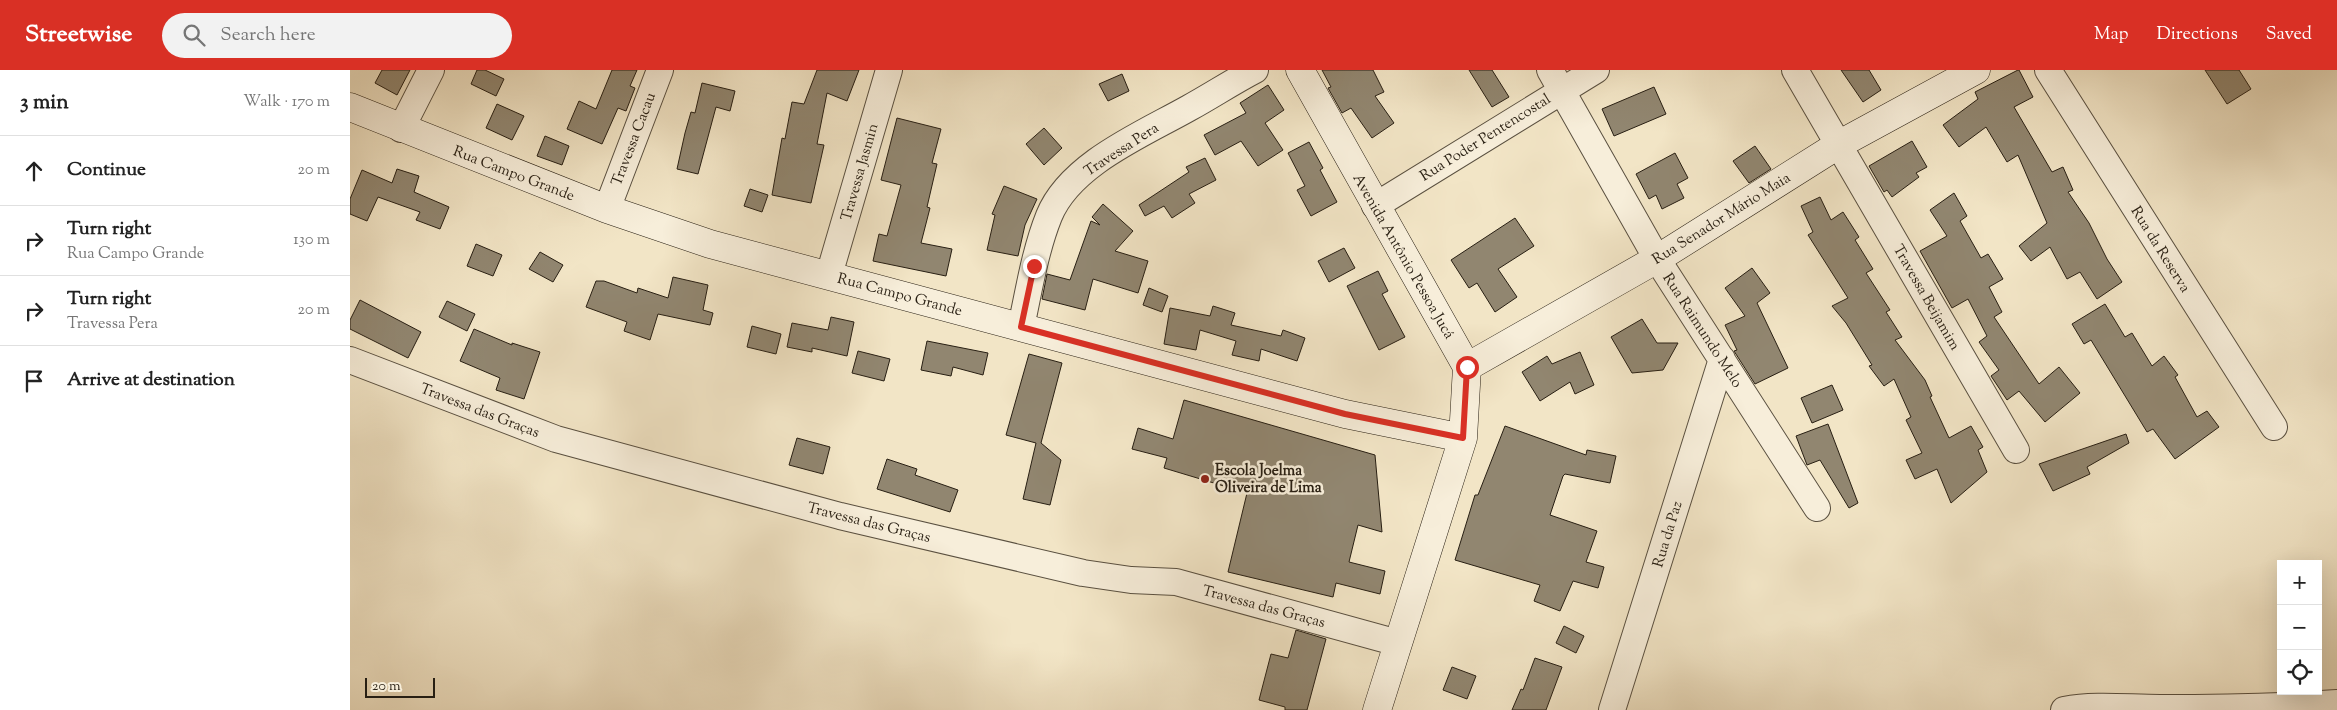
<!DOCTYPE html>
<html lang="en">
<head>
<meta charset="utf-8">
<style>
  :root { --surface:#fff; --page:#f2f2f2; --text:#222; --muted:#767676; --line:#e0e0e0; --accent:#d93025 }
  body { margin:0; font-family:"Sorts Mill Goudy",serif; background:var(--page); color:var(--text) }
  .controls { position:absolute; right:15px; bottom:15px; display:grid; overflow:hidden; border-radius:0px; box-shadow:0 5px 20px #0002 }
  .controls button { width:45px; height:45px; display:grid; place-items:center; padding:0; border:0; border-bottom:1px solid var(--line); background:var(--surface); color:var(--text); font:25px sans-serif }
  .scale { position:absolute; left:15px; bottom:12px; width:70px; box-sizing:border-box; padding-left:5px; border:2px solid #281f13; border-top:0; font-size:14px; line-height:18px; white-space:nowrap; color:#281f13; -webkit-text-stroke:4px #f7eeda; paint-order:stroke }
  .stop { position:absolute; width:15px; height:15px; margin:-11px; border:4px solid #d93025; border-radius:50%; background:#fff }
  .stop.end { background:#d93025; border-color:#fff; box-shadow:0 1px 5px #0008 }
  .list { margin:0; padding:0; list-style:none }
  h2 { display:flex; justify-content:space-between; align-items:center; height:65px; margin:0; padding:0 20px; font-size:21px }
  h2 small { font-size:16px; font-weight:400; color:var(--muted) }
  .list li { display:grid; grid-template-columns:32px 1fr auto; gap:15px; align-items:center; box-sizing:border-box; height:70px; padding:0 20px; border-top:1px solid var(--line) }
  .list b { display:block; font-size:19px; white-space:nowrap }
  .list p { margin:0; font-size:16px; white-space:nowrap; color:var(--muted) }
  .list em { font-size:16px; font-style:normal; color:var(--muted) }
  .icon { flex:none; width:28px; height:28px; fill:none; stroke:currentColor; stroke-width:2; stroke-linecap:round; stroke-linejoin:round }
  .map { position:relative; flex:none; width:1987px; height:640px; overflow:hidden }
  header { display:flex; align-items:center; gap:30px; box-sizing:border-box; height:70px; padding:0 25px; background:var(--accent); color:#fff }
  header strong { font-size:24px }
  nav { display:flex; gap:28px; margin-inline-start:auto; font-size:18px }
  .search { width:350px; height:45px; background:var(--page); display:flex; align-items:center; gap:12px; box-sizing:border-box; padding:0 18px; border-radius:28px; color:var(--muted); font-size:19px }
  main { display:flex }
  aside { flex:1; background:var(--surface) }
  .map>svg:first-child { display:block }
</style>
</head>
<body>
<header>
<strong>Streetwise</strong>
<div class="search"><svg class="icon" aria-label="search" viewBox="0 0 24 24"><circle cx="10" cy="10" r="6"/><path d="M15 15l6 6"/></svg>Search here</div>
<nav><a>Map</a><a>Directions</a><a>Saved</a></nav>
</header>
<main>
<aside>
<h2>3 min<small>Walk · 170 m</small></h2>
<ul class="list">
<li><svg class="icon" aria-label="ahead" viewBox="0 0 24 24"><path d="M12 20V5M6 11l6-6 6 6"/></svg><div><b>Continue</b></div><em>20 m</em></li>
<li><svg class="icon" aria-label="right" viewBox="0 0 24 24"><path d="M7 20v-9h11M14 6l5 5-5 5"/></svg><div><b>Turn right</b><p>Rua Campo Grande</p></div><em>130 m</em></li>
<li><svg class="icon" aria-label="right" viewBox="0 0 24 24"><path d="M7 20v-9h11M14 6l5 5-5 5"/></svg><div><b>Turn right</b><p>Travessa Pera</p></div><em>20 m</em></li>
<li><svg class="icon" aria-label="arrive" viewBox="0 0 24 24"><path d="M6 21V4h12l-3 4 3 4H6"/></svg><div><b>Arrive at destination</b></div></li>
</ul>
</aside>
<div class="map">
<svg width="1987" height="640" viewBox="0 0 1987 640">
  <rect width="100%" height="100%" fill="#f2e5c6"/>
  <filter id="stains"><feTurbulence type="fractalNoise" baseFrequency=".004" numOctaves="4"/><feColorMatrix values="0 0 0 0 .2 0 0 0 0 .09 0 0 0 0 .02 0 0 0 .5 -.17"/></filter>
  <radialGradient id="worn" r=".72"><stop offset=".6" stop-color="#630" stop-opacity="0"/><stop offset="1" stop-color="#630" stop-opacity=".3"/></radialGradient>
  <path fill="#918670" stroke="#281f13" d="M32 0H60L47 25 25 13Z
    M127 0H135L154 9 146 26 121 14Z
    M262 0H287L280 16 285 18 276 41 268 38 252 74 217 59 229 31 246 39Z
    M467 0H509L497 31 477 23 467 74 474 75 461 133 422 125 432 68 435 69 442 32 454 34Z
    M972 0H1023L1034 22 1025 26 1044 53 1022 68 1001 38 992 43 978 18 981 17Z
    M1119 0H1142L1159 27 1142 37Z
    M1491 0H1519L1531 20 1513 32Z
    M1668 0H1669L1683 27 1664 37 1702 102 1713 97 1723 120 1718 122 1739 153 1757 189 1772 212 1747 229 1730 202 1717 209 1700 177 1681 191 1669 176 1697 153 1668 85 1657 92 1636 57 1609 77 1593 55 1628 29 1625 22Z
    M1855 0H1889L1901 19 1877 34Z
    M772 4 779 21 758 31 749 14Z
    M352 13 385 21 380 41 366 37 348 104 327 99 335 63 341 42 345 43Z
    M918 15 934 40 915 53 933 80 908 96 891 71 865 85 854 65 896 43 890 33Z
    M1304 17 1316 44 1264 66 1252 39Z
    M147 34 174 46 162 70 136 58Z
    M547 48 591 59 582 93 587 94 577 137 580 138 571 173 602 179 596 206 523 191 529 164 537 166 551 115 531 110Z
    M694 58 712 78 694 95 676 74Z
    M195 66 219 76 212 95 187 86Z
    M1562 71 1577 97 1566 103 1569 107 1542 127 1537 120 1534 122 1519 96Z
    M959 72 973 98 970 100 987 132 961 146 947 120 955 116 938 83Z
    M1405 76 1421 99 1399 113 1383 91Z
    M1325 83 1338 108 1327 114 1334 128 1312 139 1306 125 1299 129 1286 104Z
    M855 88 866 110 839 124 845 133 822 148 814 136 795 146 789 135 839 102 836 97Z
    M47 99 69 106 64 122 99 137 90 159 66 150 70 142 28 127 17 151 0 144V129L12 100 42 113Z
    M654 116 687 129 675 155 668 186 637 180 645 145 642 144Z
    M400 119 418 125 412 142 394 136Z
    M1604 123 1617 146 1610 151 1631 188 1638 184 1653 209 1639 217 1652 242 1644 247 1689 314 1709 297 1730 323 1695 352 1669 321 1657 330 1641 306 1649 300 1629 272 1637 266 1618 229 1602 238 1570 181 1597 166 1580 140Z
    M1470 127 1481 150 1493 142 1509 167 1505 170 1523 199 1516 203 1540 240 1536 242 1552 267 1545 270 1575 310 1582 326 1580 327 1599 368 1621 356 1633 377 1628 380 1637 402 1601 433 1587 399 1565 409 1556 390 1572 383 1556 350 1561 347 1544 309 1534 316 1519 296 1522 295 1496 253 1482 236 1498 228 1458 165 1463 162 1451 136Z
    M753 134 783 161 765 181 798 191 788 223 743 209 735 240 692 229 697 204 720 210 741 151 750 155 742 147Z
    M1165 148 1184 176 1148 199 1167 227 1145 242 1127 213 1119 218 1101 190Z
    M126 174 152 185 143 206 117 196Z
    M994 178 1005 198 979 212 968 191Z
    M190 182 213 195 203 212 179 199Z
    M1402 198 1420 223 1407 233 1438 298 1405 314 1384 281 1387 280 1375 255 1395 246 1375 218Z
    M1028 201 1038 221 1032 224 1055 267 1029 280 997 216Z
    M323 207 358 215 353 240 363 243 360 255 308 244 300 270 274 261 277 252 236 237 246 211H254L287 223 288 218 318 228Z
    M799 218 818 226 812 242 793 235Z
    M10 230 71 262 58 288 0 259V250Z
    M97 231 125 244 117 261 89 247Z
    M1755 234 1775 267 1782 263 1802 296 1814 286 1828 305 1825 307 1847 347 1857 341 1869 357 1825 389 1803 359 1797 362 1741 270 1734 274 1722 254Z
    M863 236 885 243 881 255 931 266 933 260 955 268 947 291 911 279 909 291 882 285 886 271 850 260 846 280 814 274 820 238 860 246Z
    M481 247 504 252 497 286 462 278V282L437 277 442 253 478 260Z
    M1292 249 1307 273H1328L1313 300 1282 303 1261 267Z
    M402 256 431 264 426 284 397 277Z
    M124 259 162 275V273L190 282 174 329 146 320 150 308 110 291Z
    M577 271 638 283 633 305 603 297 601 306 571 300Z
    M508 281 540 289 534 311 502 303Z
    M1230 282 1244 315 1225 324 1220 312 1190 331 1172 302 1197 286 1202 294Z
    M679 284 712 293 691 373 711 390 700 435 673 429 686 373 656 365Z
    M1482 315 1493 340 1462 353 1451 328Z
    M834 330 1025 385 1032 462 1008 455 999 492 1035 501 1030 524 986 513 983 527 878 502 897 423 814 398 817 388 782 379 788 358 823 369Z
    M1478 354 1508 433 1499 438 1470 390 1457 395 1446 366Z
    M1155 356 1236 385 1237 380 1266 386 1260 413 1215 404 1213 406 1200 445 1247 461 1236 492 1254 497 1248 518 1223 511 1210 541 1184 531 1190 515 1105 490 1125 425H1128Z
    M1776 364 1779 373 1737 397 1740 404 1703 421 1689 394Z
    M447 368 480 377 473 404 439 395Z
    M537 389 567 399 565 405 608 420 600 442 527 419Z
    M1214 556 1234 566 1226 583 1206 573Z
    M946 560 976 569 957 640H935V637L909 630 921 584 938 588Z
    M1185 588 1212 597 1196 640H1162L1171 619 1173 620Z
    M1102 597 1126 606 1117 629 1093 620Z"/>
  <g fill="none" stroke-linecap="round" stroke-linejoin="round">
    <defs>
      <path id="street" d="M1200 0 1307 189 1467 438
        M1445 0 1666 380
        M1698 0 1924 357
        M51 59 81 0
        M1025 136 1246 0
        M257 139 310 0
        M479 205 539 0
        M671 257C679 220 685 181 699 146 720 94 793 64 839 38 861 26 882 12 905 0
        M0 290 206 369 490 446 733 503 781 510 826 512 1048 573
        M1262 640 1372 289
        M1714 640C1746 634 1777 638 1810 638 1869 638 1928 637 1987 633"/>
      <path id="secondary" d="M950 0 1117 297 1113 368 1027 640
        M0 37 257 139 360 174 995 344 1113 368
        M1117 297 1307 189 1488 75 1626 0"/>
    </defs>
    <use href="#street" stroke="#5a5040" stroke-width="28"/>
    <use href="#secondary" stroke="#281f13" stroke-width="29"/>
    <use href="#street" stroke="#f7eeda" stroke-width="26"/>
    <use href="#secondary" stroke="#f7eeda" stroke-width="28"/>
  </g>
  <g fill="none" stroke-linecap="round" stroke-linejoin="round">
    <path stroke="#d93025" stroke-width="6" d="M684 196 671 257 995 344 1113 368 1117 297"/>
  </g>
  <circle fill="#8f2418" stroke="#f7eeda" stroke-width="2" cx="855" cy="409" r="5"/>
  <g text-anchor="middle" stroke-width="5" stroke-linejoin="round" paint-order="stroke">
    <g font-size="15" fill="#281f13" stroke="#f7eeda">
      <text transform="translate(1135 67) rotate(-32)" y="5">Rua Poder Pentencostal</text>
      <text transform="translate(283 69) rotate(-69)" y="5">Travessa Cacau</text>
      <text transform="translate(771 79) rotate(-33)" y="5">Travessa Pera</text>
      <text transform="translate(509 102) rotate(-74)" y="5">Travessa Jasmin</text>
      <text transform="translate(164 103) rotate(21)" y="5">Rua Campo Grande</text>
      <text transform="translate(1371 148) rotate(-32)" y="5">Rua Senador Mário Maia</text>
      <text transform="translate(1811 179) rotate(58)" y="5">Rua da Reserva</text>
      <text transform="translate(1054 186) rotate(60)" y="5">Avenida Antônio Pessoa Jucá</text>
      <text transform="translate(550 224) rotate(15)" y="5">Rua Campo Grande</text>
      <text transform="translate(1577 227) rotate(60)" y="5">Travessa Beijamim</text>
      <text transform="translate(1353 260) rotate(57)" y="5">Rua Raimundo Melo</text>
      <text transform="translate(130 340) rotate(21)" y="5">Travessa das Graças</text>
      <text transform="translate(519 452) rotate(14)" y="5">Travessa das Graças</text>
      <text transform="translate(1317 464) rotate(-73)" y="5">Rua da Paz</text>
      <text transform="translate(914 536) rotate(15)" y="5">Travessa das Graças</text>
    </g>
    <g font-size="15" font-weight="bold" fill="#281f13" stroke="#f7eeda" text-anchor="start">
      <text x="865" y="405">Escola Joelma<tspan x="865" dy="17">Oliveira de Lima</tspan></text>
    </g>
  </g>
  <rect width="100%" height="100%" filter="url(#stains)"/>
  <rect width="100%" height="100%" fill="url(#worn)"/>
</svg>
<div class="controls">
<button>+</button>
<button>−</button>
<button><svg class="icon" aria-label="locate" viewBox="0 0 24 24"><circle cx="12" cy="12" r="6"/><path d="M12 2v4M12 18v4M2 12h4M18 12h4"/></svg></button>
</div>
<div class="scale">20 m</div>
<div class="stop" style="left:1117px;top:297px"></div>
<div class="stop end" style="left:684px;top:196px"></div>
</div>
</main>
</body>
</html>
